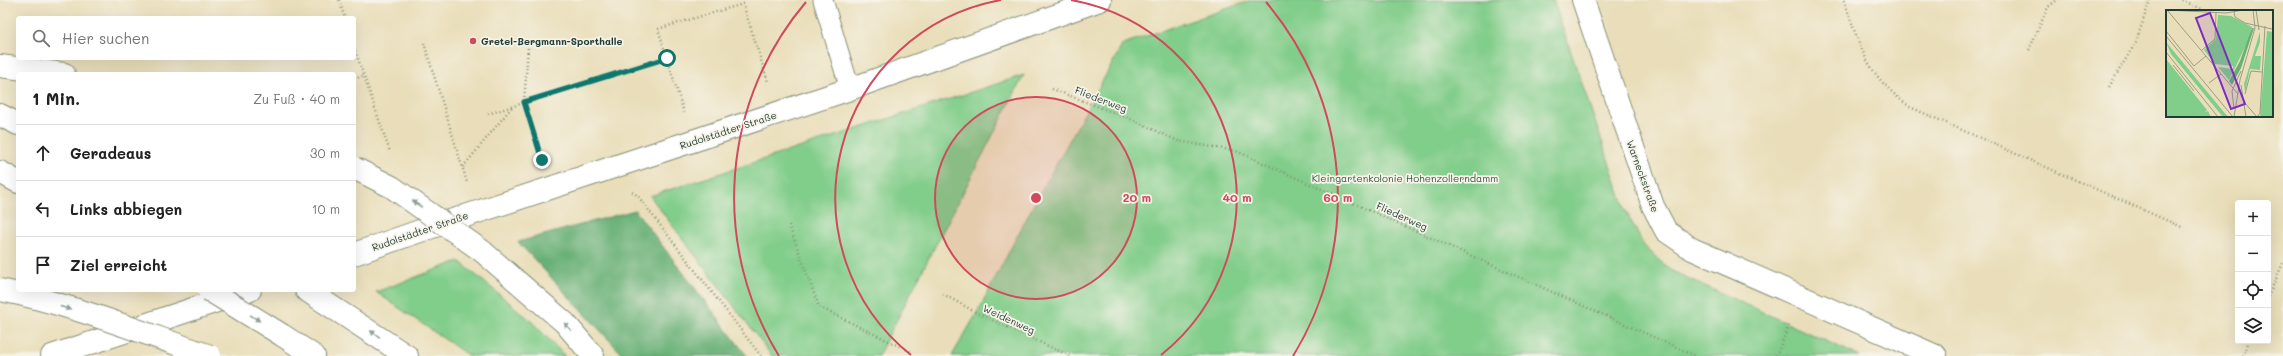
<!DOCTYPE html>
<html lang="de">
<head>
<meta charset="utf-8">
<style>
  :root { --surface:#fff; --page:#f6f6f6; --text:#222; --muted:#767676; --line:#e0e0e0 }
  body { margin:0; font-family:Mali,sans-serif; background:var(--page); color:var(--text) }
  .controls { position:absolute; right:12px; bottom:12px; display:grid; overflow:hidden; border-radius:4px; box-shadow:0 4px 16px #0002 }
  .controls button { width:36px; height:36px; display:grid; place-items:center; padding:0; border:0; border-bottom:1px solid var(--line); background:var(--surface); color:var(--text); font:20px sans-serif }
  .stop { position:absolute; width:12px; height:12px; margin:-9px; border:3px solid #0f766e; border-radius:50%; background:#fff }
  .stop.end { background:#0f766e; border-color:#fff; box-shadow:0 1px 4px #0008 }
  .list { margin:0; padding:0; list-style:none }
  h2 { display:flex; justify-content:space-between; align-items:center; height:52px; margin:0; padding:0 16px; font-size:17px }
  h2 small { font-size:13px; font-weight:400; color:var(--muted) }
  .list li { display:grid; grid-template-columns:26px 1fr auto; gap:12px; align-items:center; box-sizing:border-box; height:56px; padding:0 16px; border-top:1px solid var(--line) }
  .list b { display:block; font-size:15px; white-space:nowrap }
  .list em { font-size:13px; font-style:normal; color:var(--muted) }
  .icon { flex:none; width:22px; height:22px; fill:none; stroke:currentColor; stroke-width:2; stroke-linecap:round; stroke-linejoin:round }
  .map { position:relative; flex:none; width:2283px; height:356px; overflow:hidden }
  .search { position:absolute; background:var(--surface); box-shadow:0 4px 16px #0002; left:16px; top:16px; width:340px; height:44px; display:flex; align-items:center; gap:10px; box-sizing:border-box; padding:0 14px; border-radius:4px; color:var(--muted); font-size:15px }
  .panel { position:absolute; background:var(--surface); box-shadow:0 4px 16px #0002; left:16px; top:72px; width:340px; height:220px; border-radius:4px }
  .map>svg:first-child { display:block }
</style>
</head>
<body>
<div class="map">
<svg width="2283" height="356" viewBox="0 0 2283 356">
  <rect width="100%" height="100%" fill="#f7f3e8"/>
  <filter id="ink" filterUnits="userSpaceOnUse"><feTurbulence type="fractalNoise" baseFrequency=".025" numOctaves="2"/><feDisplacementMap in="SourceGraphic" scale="8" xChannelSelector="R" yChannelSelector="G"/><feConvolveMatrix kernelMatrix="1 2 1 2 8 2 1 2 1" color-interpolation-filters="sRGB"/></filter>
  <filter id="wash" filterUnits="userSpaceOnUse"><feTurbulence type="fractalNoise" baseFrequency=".012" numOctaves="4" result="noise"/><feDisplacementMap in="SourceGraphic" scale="16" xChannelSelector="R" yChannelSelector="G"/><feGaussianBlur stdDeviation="0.9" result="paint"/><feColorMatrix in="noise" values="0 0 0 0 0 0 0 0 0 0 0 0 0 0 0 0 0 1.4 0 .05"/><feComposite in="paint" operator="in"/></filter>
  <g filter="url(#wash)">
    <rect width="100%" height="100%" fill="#e9deb9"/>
    <path fill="#81cd8a" stroke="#50855f" d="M1252 0H1553L1626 211 1644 246 1670 270 1859 356H952L977 313 1032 208 1123 44Z
      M1024 75 878 356H772L650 196Z
      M459 261 529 319 565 356H469L376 292Z"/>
    <path fill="#68b076" stroke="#447655" d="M635 210 747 356H624L518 242Z"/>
  </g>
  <g filter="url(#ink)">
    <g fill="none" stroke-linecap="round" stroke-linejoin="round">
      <defs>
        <path id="lane" d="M823 0 850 89"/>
        <path id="street" d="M1583 0 1653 206 1666 231 1692 249 1936 356"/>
        <path id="secondary" d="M354 254 417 232 850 89 1100 0
          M52 356 250 290"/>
        <path id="highway" d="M0 66 64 74
          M0 115 18 124
          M0 172 18 182
          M482 251 565 323 593 356
          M306 290 407 356
          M282 335 314 356"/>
      </defs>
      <use href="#lane" stroke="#848e76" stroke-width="21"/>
      <use href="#street" stroke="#848e76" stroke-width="24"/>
      <use href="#secondary" stroke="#848e76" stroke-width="24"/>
      <use href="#highway" stroke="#848e76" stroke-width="24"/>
      <path stroke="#848e76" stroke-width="2.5" stroke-dasharray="1 3" stroke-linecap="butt" d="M339 0 345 18
        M1844 0C1861 50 1866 74 1910 107L2184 228
        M2182 0 2206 11
        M424 43 467 182
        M354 47 390 152
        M528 48 524 102 542 160
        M2029 50 2048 7 2057 0
        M354 79 363 76
        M2109 87 2136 42 2150 0
        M1052 89 1133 120 1178 141 1236 151 1696 356
        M684 113 658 29 743 4 768 82
        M488 114 667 58
        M463 167 512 107
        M632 192 637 195 761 356
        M789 225 819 307 911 352
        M943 294 977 313 1070 356
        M2268 297 2283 263
        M1776 356 1790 323
        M2243 356 2249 341"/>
      <use href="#lane" stroke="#fff" stroke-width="19"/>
      <use href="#street" stroke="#fff" stroke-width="22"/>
      <use href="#secondary" stroke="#fff" stroke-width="22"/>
      <use href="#highway" stroke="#fff" stroke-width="22"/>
      <defs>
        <path id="highway-bridge" d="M354 168 392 187 482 251
          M0 290C69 303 143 333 210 356
          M209 290 282 335"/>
      </defs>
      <use href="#highway-bridge" stroke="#848e76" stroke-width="24" stroke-linecap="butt"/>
      <use href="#highway-bridge" stroke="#fff" stroke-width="22"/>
    </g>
    <defs><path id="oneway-solid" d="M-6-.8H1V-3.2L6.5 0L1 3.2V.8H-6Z"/></defs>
    <g fill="#8f9e9a">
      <use href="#oneway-solid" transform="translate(417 204) rotate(-145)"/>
      <use href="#oneway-solid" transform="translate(65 308) rotate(17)"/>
      <use href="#oneway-solid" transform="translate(255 318) rotate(32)"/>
      <use href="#oneway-solid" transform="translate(568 327) rotate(-132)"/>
      <use href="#oneway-solid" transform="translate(375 334) rotate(-146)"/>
    </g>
  </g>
  <g fill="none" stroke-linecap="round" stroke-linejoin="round" filter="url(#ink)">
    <path stroke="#0f766e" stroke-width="5" d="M542 160 524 102 667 58"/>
  </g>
  <circle cx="1036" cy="198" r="101" fill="#d1495b" fill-opacity=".12"/>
  <g fill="none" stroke="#d1495b" stroke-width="2">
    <circle cx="1036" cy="198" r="101"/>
    <path d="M911 355A201 201 0 0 1 1001 0M1071 0A201 201 0 0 1 1161 355"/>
    <path d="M779 356A302 302 0 0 1 806 2M1266 2A302 302 0 0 1 1293 356"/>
  </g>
  <circle fill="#d1495b" stroke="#f7f3e8" stroke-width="1.5" cx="473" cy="41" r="4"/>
  <g text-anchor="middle" stroke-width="3.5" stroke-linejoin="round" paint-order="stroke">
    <g font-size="10" font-weight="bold" fill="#1f3d34" stroke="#f7f3e8" text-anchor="start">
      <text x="481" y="45">Gretel-Bergmann-Sporthalle</text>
    </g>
    <g font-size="10" fill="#1f3d34" stroke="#f7f3e8">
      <text transform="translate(1101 99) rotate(21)" y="4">Fliederweg</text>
      <text transform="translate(728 130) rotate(-18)" y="4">Rudolstädter Straße</text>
      <text transform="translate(1643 176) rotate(70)" y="4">Warneckstraße</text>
      <text transform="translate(1402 216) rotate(24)" y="4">Fliederweg</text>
      <text transform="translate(420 231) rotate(-19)" y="4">Rudolstädter Straße</text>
      <text transform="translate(1009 319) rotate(25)" y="4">Weidenweg</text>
    </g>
    <g font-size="10" fill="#335a45" stroke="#f7f3e8">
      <text x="1405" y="182">Kleingartenkolonie Hohenzollerndamm</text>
    </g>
  </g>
  <g transform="translate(2166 10)">
    <rect width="107" height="107" fill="#e9deb9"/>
    <path d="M52 5 65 6 86 17 83 29 63 70 52 57 67 59V56L49 54 38 40 50 29ZM101 21 107 22V107H94ZM94 22V32L89 46H95L94 60 84 59 79 82 78 74ZM0 32 62 107H57L38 84 5 44ZM0 49 41 100 39 102 42 101 45 107H0Z" fill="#81cd8a"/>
    <path d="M86 18H88L75 58 66 75 63 71 74 51Z" fill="#68b076"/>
    <path fill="none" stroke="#989e84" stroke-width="1" d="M0 0 60 3 77 0M1 0 72 84M87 0 89 18M90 0 93 20M68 2 69 7 79 13 106 19M0 21 28 56 40 46M0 26 67 107M36 40 49 29 50 3M0 42 52 107M7 55 28 81M43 73 55 64M75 75 80 107M79 84 85 61 96 62M78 92 91 107M68 99 66 81 75 61M68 107 74 70 89 18M91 107 94 103 99 16"/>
    <path fill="#7b2cbf" fill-opacity="0.15" stroke="#7b2cbf" stroke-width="2" d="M44 3 79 94 65 99 30 8Z"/>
    <rect width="107" height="107" fill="none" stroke="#1f3d34" stroke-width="2"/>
  </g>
  <circle cx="1036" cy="198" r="6" fill="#d1495b" stroke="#f7f3e8" stroke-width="2"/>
  <g font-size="12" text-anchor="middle" font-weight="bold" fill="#d1495b" stroke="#f7f3e8" stroke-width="3.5" stroke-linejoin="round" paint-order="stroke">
    <text x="1137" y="202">20 m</text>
    <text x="1237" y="202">40 m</text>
    <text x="1338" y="202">60 m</text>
  </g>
</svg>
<div class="controls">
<button>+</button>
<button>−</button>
<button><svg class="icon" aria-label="locate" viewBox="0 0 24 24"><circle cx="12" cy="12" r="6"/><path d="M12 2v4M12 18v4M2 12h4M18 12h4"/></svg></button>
<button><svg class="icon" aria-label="layers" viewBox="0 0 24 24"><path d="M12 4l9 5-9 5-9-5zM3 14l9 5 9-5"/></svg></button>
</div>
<div class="stop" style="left:667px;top:58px"></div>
<div class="stop end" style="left:542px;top:160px"></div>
<div class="search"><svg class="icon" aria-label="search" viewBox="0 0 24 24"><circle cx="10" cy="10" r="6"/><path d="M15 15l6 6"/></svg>Hier suchen</div>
<section class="panel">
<h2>1 Min.<small>Zu Fuß · 40 m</small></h2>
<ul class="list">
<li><svg class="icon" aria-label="ahead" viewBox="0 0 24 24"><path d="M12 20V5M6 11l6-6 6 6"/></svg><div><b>Geradeaus</b></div><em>30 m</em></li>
<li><svg class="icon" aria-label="left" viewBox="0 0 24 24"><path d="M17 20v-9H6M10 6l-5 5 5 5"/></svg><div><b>Links abbiegen</b></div><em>10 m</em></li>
<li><svg class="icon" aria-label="arrive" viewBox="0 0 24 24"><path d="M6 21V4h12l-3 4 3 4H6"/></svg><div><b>Ziel erreicht</b></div></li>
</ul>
</section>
</div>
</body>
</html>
